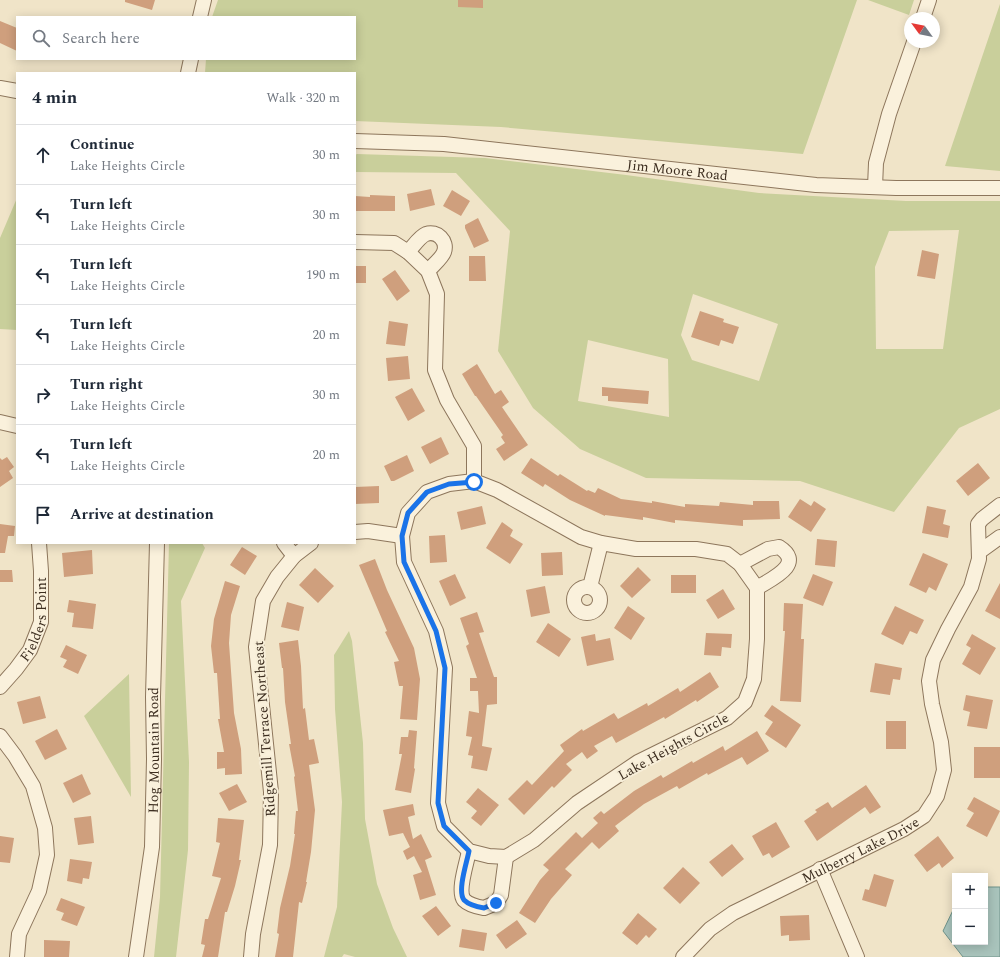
<!DOCTYPE html>
<html lang="en">
<head>
<meta charset="utf-8">
<style>
  :root { --surface:#fff; --page:#f6f6f7; --text:#1f2937; --muted:#747a83; --line:#e0e1e3 }
  body { margin:0; font-family:Spectral,serif; background:var(--page); color:var(--text) }
  .controls { position:absolute; right:12px; bottom:12px; display:grid; overflow:hidden; border-radius:0px; box-shadow:0 2px 10px #0003 }
  .controls button { width:36px; height:36px; display:grid; place-items:center; padding:0; border:0; border-bottom:1px solid var(--line); background:var(--surface); color:var(--text); font:20px sans-serif }
  .compass { position:absolute; left:904px; top:12px; width:36px; height:36px; border-radius:50%; background:var(--surface); box-shadow:0 2px 10px #0003; rotate:303deg }
  .stop { position:absolute; width:12px; height:12px; margin:-9px; border:3px solid #1a73e8; border-radius:50%; background:#fff }
  .stop.end { background:#1a73e8; border-color:#fff; box-shadow:0 1px 4px #0008 }
  .list { margin:0; padding:0; list-style:none }
  h2 { display:flex; justify-content:space-between; align-items:center; height:52px; margin:0; padding:0 16px; font-size:17px }
  h2 small { font-size:13px; font-weight:400; color:var(--muted) }
  .list li { display:grid; grid-template-columns:26px 1fr auto; gap:12px; align-items:center; box-sizing:border-box; height:60px; padding:0 16px; border-top:1px solid var(--line) }
  .list b { display:block; font-size:15px; white-space:nowrap }
  .list p { margin:0; font-size:13px; white-space:nowrap; color:var(--muted) }
  .list em { font-size:13px; font-style:normal; color:var(--muted) }
  .icon { flex:none; width:22px; height:22px; fill:none; stroke:currentColor; stroke-width:2; stroke-linecap:round; stroke-linejoin:round }
  .map { position:relative; flex:none; width:1000px; height:957px; overflow:hidden }
  .search { position:absolute; background:var(--surface); box-shadow:0 2px 10px #0003; left:16px; top:16px; width:340px; height:44px; display:flex; align-items:center; gap:10px; box-sizing:border-box; padding:0 14px; border-radius:0px; color:var(--muted); font-size:15px }
  .panel { position:absolute; background:var(--surface); box-shadow:0 2px 10px #0003; left:16px; top:72px; width:340px; height:472px; border-radius:0px }
  .map>svg:first-child { display:block }
</style>
</head>
<body>
<div class="map">
<svg width="1000" height="957" viewBox="0 0 1000 957">
  <rect width="100%" height="100%" fill="#f0e4c8"/>
  <path fill="#c9cf9b" fill-rule="evenodd" d="M218 0H857L803 154 501 127 355 121V73H205L206 59H355V17H212Z
    M868 0H914L909 15Z
    M1000 4V171L945 166Z
    M357 154 485 158 626 175 759 193 906 201H1000V409L959 428 894 512 800 481 646 478 580 449 533 408 498 351 510 231 456 173 355 172V155ZM959 230 943 349H876L875 267 889 231ZM693 294 778 324 759 381 692 360 681 335ZM588 340 668 359 669 417 578 401Z
    M17 198V330L0 329V238Z
    M169 543H202L205 548 181 601 189 762 188 850 176 957H154L160 897Z
    M349 631 352 641 363 743 365 819 377 884 393 928 407 957H355L344 954 342 957H324L337 907 342 802 335 709 334 655Z
    M129 674 131 797 84 716Z"/>
  <path fill="#a9c4bc" stroke="#6f938a" d="M985 887H1000V957H963L943 931 955 906V942H985Z"/>
  <path fill="#cf9f7d" d="M125 0H155L152 10 125 2Z
    M458 0H483V8L458 7Z
    M0 21 17 28V51L0 43Z
    M431 189 435 205 410 211 407 194Z
    M452 190 470 201 461 216 443 206Z
    M370 195 395 196V211H355V196L370 197Z
    M478 218 489 241 474 248 465 228V225Z
    M922 250 939 254 935 279 917 276Z
    M469 256H485L486 281H469Z
    M355 266H366V283H355Z
    M395 270 410 291 397 301 382 279Z
    M700 311 724 319 723 322 739 327 733 344 721 340 719 346 691 337Z
    M389 321 408 324 405 346 386 344Z
    M408 356 410 379 388 381 386 358Z
    M477 364 495 394 501 390 509 402 502 407 528 445 504 461 496 449 505 443 501 437 503 435 476 396H475L462 374Z
    M602 387 649 391 648 404 608 401V396H602Z
    M412 388 425 411 408 421 395 397Z
    M441 437 449 454 430 464 421 447Z
    M407 455 414 471 394 481H391L384 466Z
    M7 457 14 467 9 471 13 478 0 487V458L2 460Z
    M531 458 558 476 560 474 587 491 588 490 595 493 598 488 621 499 652 503V501L685 507V504L719 506 720 502 753 505V501H779L780 519 743 520V526L675 520V523L643 517V520L605 515V516L570 500 545 484 543 487 521 473Z
    M978 463 990 478 968 496 956 481Z
    M379 486V503L355 504V487Z
    M800 499 811 506 814 501 826 509 811 532 788 517Z
    M482 506 486 524 461 530 457 512Z
    M927 506 946 510 943 524 950 526 948 538 922 533Z
    M502 522 513 530 510 536 523 544 510 564 486 548Z
    M0 524 15 526 14 536H8L5 553H0Z
    M445 535 447 562 430 563 429 536Z
    M817 539 837 541 835 567 815 565Z
    M242 547 257 556 245 575 230 565Z
    M92 550 93 574 64 577 62 553Z
    M562 552 563 575 542 576 541 553Z
    M923 553 948 564 936 591 929 587 926 593 909 585Z
    M375 559 387 590 414 648 420 679 417 720 400 719 403 686H399L394 662 399 661 385 632 387 631 359 565Z
    M638 567 651 580 632 598 620 586Z
    M315 568 334 586 318 603 299 585Z
    M0 570H12L13 582H0Z
    M455 574 466 598 450 606 439 581Z
    M813 574 833 582 823 606 803 598Z
    M671 575H696V593H671Z
    M225 581 240 586 231 615 229 643 234 713 241 749 242 774 225 775V768L217 769V752H224L218 719H220L217 673H214L211 646 214 619Z
    M1000 583V619L985 611Z
    M545 586 550 613 531 617 526 590Z
    M723 589 735 609 718 619 706 600Z
    M69 600 96 604 93 629 72 627 74 613 67 612Z
    M287 602 304 607 299 631 281 627Z
    M784 603 803 604 801 639H804L801 702 780 701 785 631H783Z
    M628 606 645 618 631 640 614 628Z
    M895 606 924 620 917 634 910 631 903 645 881 634Z
    M477 612 484 632 479 633 494 677H497V704L487 705 482 746 492 748 487 771 471 768 473 756 468 755 472 737 466 736 469 711 479 713 478 691H470V678H477L466 646 469 644 460 618Z
    M548 623 571 639 559 657 536 642Z
    M706 633 732 634 731 648 722 647 721 656 704 655Z
    M595 634 596 641 610 638 614 660 587 666 581 637Z
    M972 634 996 648 980 675 962 664 971 648 966 645Z
    M298 640 301 666 303 709 305 708 309 740 314 739 319 763 309 765 315 810 311 852 306 882H307L302 903 299 902 293 957H275L279 934 277 933 280 908 290 866 295 834H294L296 811H298L294 777 295 776 289 744H291L285 702 283 668H282L279 643Z
    M66 645 87 655 78 674 63 667 67 660 60 657Z
    M875 663 902 668 900 680 893 679 890 695 870 692Z
    M710 672 719 687 697 702 696 700 665 719 664 717 616 743 612 736 594 746 598 751 587 759 582 752 566 764 572 770 554 788 552 786 524 815 508 799 527 780 532 785 564 751 560 745 582 729 583 731 614 713 618 719 647 703 648 706 678 688 680 692Z
    M966 695 993 700 987 729 967 726 970 712 963 710Z
    M40 696 46 718 23 724 17 702Z
    M772 705 801 725 786 748 765 734 773 722 764 716Z
    M886 721H906V749H886Z
    M57 729 67 749 45 760 35 741Z
    M409 730 417 731 414 768 415 769 411 793 395 790 402 754H399L401 737H408Z
    M757 731 769 751 747 765 742 757 708 775 707 773 679 789 677 786 644 804 615 826 619 831 599 849 592 842 565 869 572 875 551 899 535 923 519 913 540 880 549 870 543 865 576 832 582 838 598 823 593 818 601 811 604 814 634 791 661 775 663 778 692 761 693 763 723 746 725 751Z
    M974 747H1000V778H974Z
    M82 774 91 794 73 803 63 783Z
    M237 784 247 802 229 811 219 793Z
    M866 785 881 807 870 814 865 807 817 841 804 821 817 812 815 810 828 802 832 808Z
    M478 788 499 805 481 826 471 818 477 811 466 802Z
    M974 797 1000 811 987 837 966 826 974 813 967 809Z
    M413 804 415 815 408 817 413 839 421 834 432 857 425 860 436 895 420 900 413 875 422 872 414 856 407 860 403 851 410 847 403 833 389 836 383 810Z
    M91 816 94 843 78 845 74 818Z
    M218 818 244 820 239 860H241L235 886 227 912H225L218 957H202L205 945 201 944 205 919H208L221 878 212 876 220 843 216 842Z
    M776 822 790 847 772 858 769 853 763 856 752 836Z
    M0 836 14 838 10 863 0 862Z
    M938 836 954 858 942 868 939 863 927 872 914 855Z
    M732 844 744 859 722 877 709 862Z
    M70 859 92 862 89 879 83 878 82 884 67 881Z
    M683 867 700 883 680 904 663 888Z
    M874 874 894 880 886 907 862 900 865 889 869 890Z
    M61 898 85 907 77 926 61 920 64 913 56 910Z
    M436 906 451 926 438 936 422 916Z
    M638 913 657 929 649 938 646 935 637 945 622 933Z
    M809 915 810 940 789 941V935L781 936 780 916Z
    M517 920 527 934 506 949 496 935Z
    M462 929 487 933 484 951 459 947Z
    M44 940 70 941 69 957H44Z"/>
  <g fill="none" stroke-linecap="round" stroke-linejoin="round">
    <defs>
      <g id="minor">
        <path d="M200 17 204 0"/>
        <path d="M923 18 929 0"/>
        <path d="M188 73 191 59"/>
        <path d="M0 88 17 91"/>
        <path id="s1" d="M355 141 444 144 816 185 896 188H1000"/>
        <path d="M875 187 876 163 889 114 914 42"/>
        <path d="M355 242 394 243 408 252 428 271 437 294 435 370 447 400 474 446V481"/>
        <path d="M408 252C413 247 419 237 426 234 437 230 448 241 444 252 442 258 433 265 428 271"/>
        <path d="M0 422 17 426"/>
        <path d="M474 481 497 490 581 537 601 543 636 549H696L727 554 740 564 757 588V639L754 679 745 702 727 718 638 762 577 803 534 840 506 857 489 856 469 851 444 826 438 803 445 668 436 631 404 562 402 536 408 513 427 492 449 484Z"/>
        <path d="M355 532 368 531 402 536"/>
        <path d="M284 543 294 556"/>
        <path d="M979 552 1000 537"/>
        <path d="M740 564 768 549 779 547C806 564 771 579 757 588"/>
        <circle cx="587" cy="600" r="13"/>
        <path d="M590 587 601 543"/>
        <path id="s2" d="M0 687 16 669 30 650 41 622V571L39 543"/>
        <path d="M0 736 15 756 33 786 45 828 47 855 39 891 19 934 17 957"/>
        <path d="M469 851C467 862 457 891 464 900 469 905 478 907 484 908L496 903 501 895 506 857"/>
        <path d="M820 869 857 957"/>
        <path id="s3" d="M136 957 152 847 154 759 153 697 157 543"/>
        <path d="M251 957 253 934 270 845 271 792 256 647 263 601 277 577 294 556 311 543"/>
        <path id="s4" d="M683 957 710 929 733 913 904 829 924 816 937 796 944 770 941 742 932 704 929 681 933 660 948 629 971 587 979 559 978 524 982 519 1000 505"/>
      </g>
    </defs>
    <use href="#minor" stroke="#8d765c" stroke-width="16"/>
    <use href="#minor" stroke="#faf1dc" stroke-width="14"/>
  </g>
  <g fill="none" stroke-linecap="round" stroke-linejoin="round">
    <path stroke="#1a73e8" stroke-width="5" d="M474 482 449 484 427 492 408 513 402 536 404 562 436 631 445 668 438 803 444 826 469 851C467 862 457 891 464 900 469 905 478 907 484 908L496 903"/>
  </g>
  <g text-anchor="middle" stroke-width="4" stroke-linejoin="round" paint-order="stroke">
    <g font-size="14" fill="#3d2e20" stroke="#f7eed8">
      <text dy="5" stroke="none"><textPath href="#s1" startOffset="324">Jim Moore Road</textPath></text>
      <text dy="5" stroke="none"><textPath href="#s2" startOffset="79">Fielders Point</textPath></text>
      <text transform="translate(264 729) rotate(-94)" y="5">Ridgemill Terrace Northeast</text>
      <text transform="translate(673 746) rotate(-29)" y="5">Lake Heights Circle</text>
      <text dy="5" stroke="none"><textPath href="#s3" startOffset="208">Hog Mountain Road</textPath></text>
      <text dy="5" stroke="none"><textPath href="#s4" startOffset="209">Mulberry Lake Drive</textPath></text>
    </g>
  </g>
</svg>
<div class="controls">
<button>+</button>
<button>−</button>
</div>
<svg class="compass" viewBox="-18 -18 36 36"><path d="M0-13l5 13h-10z" fill="#e53935"/><path d="M0 13l5-13h-10z" fill="#747a83"/></svg>
<div class="stop" style="left:474px;top:482px"></div>
<div class="stop end" style="left:496px;top:903px"></div>
<div class="search"><svg class="icon" aria-label="search" viewBox="0 0 24 24"><circle cx="10" cy="10" r="6"/><path d="M15 15l6 6"/></svg>Search here</div>
<section class="panel">
<h2>4 min<small>Walk · 320 m</small></h2>
<ul class="list">
<li><svg class="icon" aria-label="ahead" viewBox="0 0 24 24"><path d="M12 20V5M6 11l6-6 6 6"/></svg><div><b>Continue</b><p>Lake Heights Circle</p></div><em>30 m</em></li>
<li><svg class="icon" aria-label="left" viewBox="0 0 24 24"><path d="M17 20v-9H6M10 6l-5 5 5 5"/></svg><div><b>Turn left</b><p>Lake Heights Circle</p></div><em>30 m</em></li>
<li><svg class="icon" aria-label="left" viewBox="0 0 24 24"><path d="M17 20v-9H6M10 6l-5 5 5 5"/></svg><div><b>Turn left</b><p>Lake Heights Circle</p></div><em>190 m</em></li>
<li><svg class="icon" aria-label="left" viewBox="0 0 24 24"><path d="M17 20v-9H6M10 6l-5 5 5 5"/></svg><div><b>Turn left</b><p>Lake Heights Circle</p></div><em>20 m</em></li>
<li><svg class="icon" aria-label="right" viewBox="0 0 24 24"><path d="M7 20v-9h11M14 6l5 5-5 5"/></svg><div><b>Turn right</b><p>Lake Heights Circle</p></div><em>30 m</em></li>
<li><svg class="icon" aria-label="left" viewBox="0 0 24 24"><path d="M17 20v-9H6M10 6l-5 5 5 5"/></svg><div><b>Turn left</b><p>Lake Heights Circle</p></div><em>20 m</em></li>
<li><svg class="icon" aria-label="arrive" viewBox="0 0 24 24"><path d="M6 21V4h12l-3 4 3 4H6"/></svg><div><b>Arrive at destination</b></div></li>
</ul>
</section>
</div>
</body>
</html>
